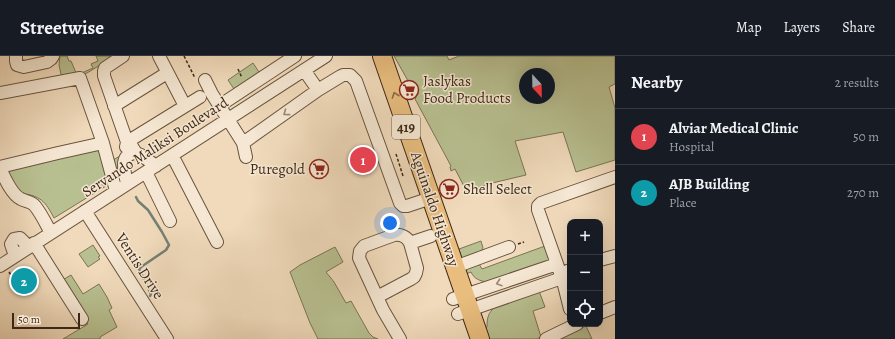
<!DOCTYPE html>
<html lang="en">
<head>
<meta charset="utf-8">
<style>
  :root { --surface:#171b24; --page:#20242c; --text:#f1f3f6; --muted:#9ea1a6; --line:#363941; --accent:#8c9099 }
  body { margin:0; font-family:Alegreya,serif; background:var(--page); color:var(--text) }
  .controls { position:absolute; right:12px; bottom:12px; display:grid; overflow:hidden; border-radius:8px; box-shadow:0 4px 16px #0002 }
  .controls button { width:36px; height:36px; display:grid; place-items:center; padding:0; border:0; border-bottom:1px solid var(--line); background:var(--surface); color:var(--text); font:20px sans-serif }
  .compass { position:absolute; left:519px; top:12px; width:36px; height:36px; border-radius:50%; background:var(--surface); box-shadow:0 4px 16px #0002; rotate:158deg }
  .scale { position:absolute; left:12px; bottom:10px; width:68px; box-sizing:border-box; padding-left:4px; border:2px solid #3e2815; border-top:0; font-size:11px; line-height:14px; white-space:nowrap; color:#3e2815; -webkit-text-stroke:3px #f5e7d3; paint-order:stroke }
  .you { position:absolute; left:390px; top:167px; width:14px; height:14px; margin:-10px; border:3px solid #fff; border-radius:50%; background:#1a73e8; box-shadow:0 0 0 6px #1a73e833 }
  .badge { display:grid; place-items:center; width:26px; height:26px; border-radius:50%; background:var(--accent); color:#fff; font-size:13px; font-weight:700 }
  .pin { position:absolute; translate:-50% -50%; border:2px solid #fff; box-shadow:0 1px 4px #0006 }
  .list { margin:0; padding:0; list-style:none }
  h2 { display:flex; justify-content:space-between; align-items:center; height:52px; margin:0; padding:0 16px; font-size:17px }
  h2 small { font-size:13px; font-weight:400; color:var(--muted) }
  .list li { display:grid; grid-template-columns:26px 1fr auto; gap:12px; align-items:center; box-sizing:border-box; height:56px; padding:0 16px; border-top:1px solid var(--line) }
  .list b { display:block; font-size:15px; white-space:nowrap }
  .list p { margin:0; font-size:13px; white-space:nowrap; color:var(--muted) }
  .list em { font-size:13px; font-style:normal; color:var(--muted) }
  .icon { flex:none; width:22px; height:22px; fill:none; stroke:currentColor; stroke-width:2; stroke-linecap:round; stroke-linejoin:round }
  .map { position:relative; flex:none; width:615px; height:283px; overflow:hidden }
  header { display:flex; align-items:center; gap:24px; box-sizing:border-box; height:56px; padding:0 20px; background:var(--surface); border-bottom:1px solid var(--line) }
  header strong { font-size:19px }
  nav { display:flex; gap:22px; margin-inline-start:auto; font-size:14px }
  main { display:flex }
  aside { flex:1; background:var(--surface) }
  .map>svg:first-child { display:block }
</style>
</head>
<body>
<header>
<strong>Streetwise</strong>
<nav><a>Map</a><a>Layers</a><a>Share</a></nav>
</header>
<main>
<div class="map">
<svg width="615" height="283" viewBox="0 0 615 283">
  <rect width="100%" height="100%" fill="#f0dabb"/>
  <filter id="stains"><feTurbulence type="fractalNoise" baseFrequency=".005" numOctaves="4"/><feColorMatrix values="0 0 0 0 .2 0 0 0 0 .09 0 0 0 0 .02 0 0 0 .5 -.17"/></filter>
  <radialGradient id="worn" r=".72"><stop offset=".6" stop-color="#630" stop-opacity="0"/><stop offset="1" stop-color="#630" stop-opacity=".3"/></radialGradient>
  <path fill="#b8c091" stroke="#7b7453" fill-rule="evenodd" d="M60 0H67L69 5H71L77 19 93 12 91 8 98 5 96 0H111V1L110 3 87 17 62 23 59 9Z
    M394 0H447L449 4 459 0H615V28L609 31 615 52V104L576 116 563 76 515 85 526 119 488 128 467 136 455 113 451 115 450 111 451 110 415 43 416 42 407 23ZM525 18H549V42H525Z
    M253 7 263 22 238 39 228 24Z
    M105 89 111 105 122 99 118 112 119 122 54 162C45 145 41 140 20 137L0 113Z
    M481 185 483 192 481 196 462 204 459 193Z
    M93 189 100 200 98 201 100 203 88 211 79 198Z
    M545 190 549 204 548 205 487 226C480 225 474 223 471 216L466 218 465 213 479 208 482 213Z
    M335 191 343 206 326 216 334 226 346 247 351 245 369 277 373 281 378 283H318L310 267 290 216 300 209Z
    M71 219 83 238 99 228 107 241 112 252 109 254 117 271 100 281V283H63L88 268 61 225Z
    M539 235 545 251 533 255 541 281 537 283H489L485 272 487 271C487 262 488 257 495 251Z
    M586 270 592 283H557Z"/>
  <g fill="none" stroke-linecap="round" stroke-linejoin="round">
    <path stroke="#758074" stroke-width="2.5" d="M136 141 138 145 148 154 162 176 169 189 166 194 141 211 139 213 151 238 150 240"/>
    <defs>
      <path id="minor" d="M16 0V5L17 9 24 11 47 6 51 3 53 0
        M123 0 105 12 104 15V20L127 86 131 89 136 97 141 99 156 110
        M159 0 185 50
        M304 14 318 34
        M205 24 212 38 243 87 318 34 341 20 343 19H350L356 25 400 147 403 150H407L431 142
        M0 37 80 22 103 87 116 135
        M114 50 167 17
        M219 50 295 0
        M243 87 246 101
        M126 91 127 86 200 41
        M172 99 217 186
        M0 111 58 97 103 87
        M0 112C4 121 12 139 21 143 26 146 31 145 35 150 41 157 46 168 51 177
        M146 116 170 165
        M127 128C125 116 118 98 136 97
        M85 155 167 283
        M34 187 82 263
        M410 187 431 180
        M15 200 11 188 14 183 20 182 29 191
        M600 204 615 200
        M0 210 326 0
        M455 211 509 191
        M377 241 411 223 414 221 416 217 417 212 410 187C407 181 401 178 394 179L364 190 360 195 359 202 383 254 400 283
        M453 243 557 208
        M570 253 563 225 538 154V150L541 147 615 121
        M600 257 615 251
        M458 258 562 222 565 216 570 214
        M546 283 577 268"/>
      <path id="highway" d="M382 0 480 283"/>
    </defs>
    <use href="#minor" stroke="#6a543e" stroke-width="14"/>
    <use href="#highway" stroke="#3e2815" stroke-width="20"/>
    <path stroke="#3e2815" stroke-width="1.5" stroke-dasharray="3 2" stroke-linecap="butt" d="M184 0 195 22
      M238 13 242 22
      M396 98 403 120
      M518 188 524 186
      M9 216 13 222"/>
    <use href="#minor" stroke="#f5e7d3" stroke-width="12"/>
    <use href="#highway" stroke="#e8bd7e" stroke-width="18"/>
  </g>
  <defs><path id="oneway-chevron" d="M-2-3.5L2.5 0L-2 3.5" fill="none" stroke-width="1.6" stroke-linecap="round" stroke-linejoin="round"/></defs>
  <use stroke="#8a6b44" href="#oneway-chevron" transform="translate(395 39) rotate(-109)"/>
  <g stroke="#9a8874">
    <use href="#oneway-chevron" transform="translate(286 57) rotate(144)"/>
    <use href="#oneway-chevron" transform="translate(499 227) rotate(162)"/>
  </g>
  <defs>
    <symbol id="supermarket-ring" viewBox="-11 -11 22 22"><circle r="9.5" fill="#f5e7d3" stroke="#8f2418" stroke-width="1.5"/><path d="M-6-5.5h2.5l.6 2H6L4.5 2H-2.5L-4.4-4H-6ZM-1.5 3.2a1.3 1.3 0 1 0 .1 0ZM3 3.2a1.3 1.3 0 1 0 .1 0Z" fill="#8f2418"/></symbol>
  </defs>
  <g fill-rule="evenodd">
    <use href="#supermarket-ring" x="398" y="23" width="22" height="22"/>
    <use href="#supermarket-ring" x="308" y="102" width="22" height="22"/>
    <use href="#supermarket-ring" x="438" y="122" width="22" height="22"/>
  </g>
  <g text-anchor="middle" stroke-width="3" stroke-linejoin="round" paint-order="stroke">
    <rect fill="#f5e7d3" stroke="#75614e" stroke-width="1" x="392" y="59" width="28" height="24" rx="3"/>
    <g font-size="14" font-weight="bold" fill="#3e2815">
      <text x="406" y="76">419</text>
    </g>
    <g font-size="15" fill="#3e2815" stroke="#f5e7d3" text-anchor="start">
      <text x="423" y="30">Jaslykas<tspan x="423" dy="17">Food Products</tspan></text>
      <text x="305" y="118" text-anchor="end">Puregold</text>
      <text x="463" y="138">Shell Select</text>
    </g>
    <g font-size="15" fill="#3e2815" stroke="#f5e7d3">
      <text transform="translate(155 91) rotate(-33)" y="5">Servando Maliksi Boulevard</text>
      <text transform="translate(435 153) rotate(71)" y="5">Aguinaldo Highway</text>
      <text transform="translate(140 210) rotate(57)" y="5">Ventis Drive</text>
    </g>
  </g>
  <rect width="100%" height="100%" filter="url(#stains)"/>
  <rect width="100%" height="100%" fill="url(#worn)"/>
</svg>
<div class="controls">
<button>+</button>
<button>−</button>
<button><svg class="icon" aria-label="locate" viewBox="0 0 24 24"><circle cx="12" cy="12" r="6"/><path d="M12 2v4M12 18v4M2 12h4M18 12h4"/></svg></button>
</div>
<svg class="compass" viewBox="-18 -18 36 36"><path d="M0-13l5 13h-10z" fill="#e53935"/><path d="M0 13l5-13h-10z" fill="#9ea1a6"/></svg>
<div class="scale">50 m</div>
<div class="you"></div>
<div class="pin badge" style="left:363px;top:104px;background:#e0444e">1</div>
<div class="pin badge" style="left:24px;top:225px;background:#0f9aa8">2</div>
</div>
<aside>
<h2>Nearby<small>2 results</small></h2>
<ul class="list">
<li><span class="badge" style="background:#e0444e">1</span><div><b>Alviar Medical Clinic</b><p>Hospital</p></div><em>50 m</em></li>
<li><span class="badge" style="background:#0f9aa8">2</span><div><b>AJB Building</b><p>Place</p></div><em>270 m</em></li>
</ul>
</aside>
</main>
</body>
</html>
